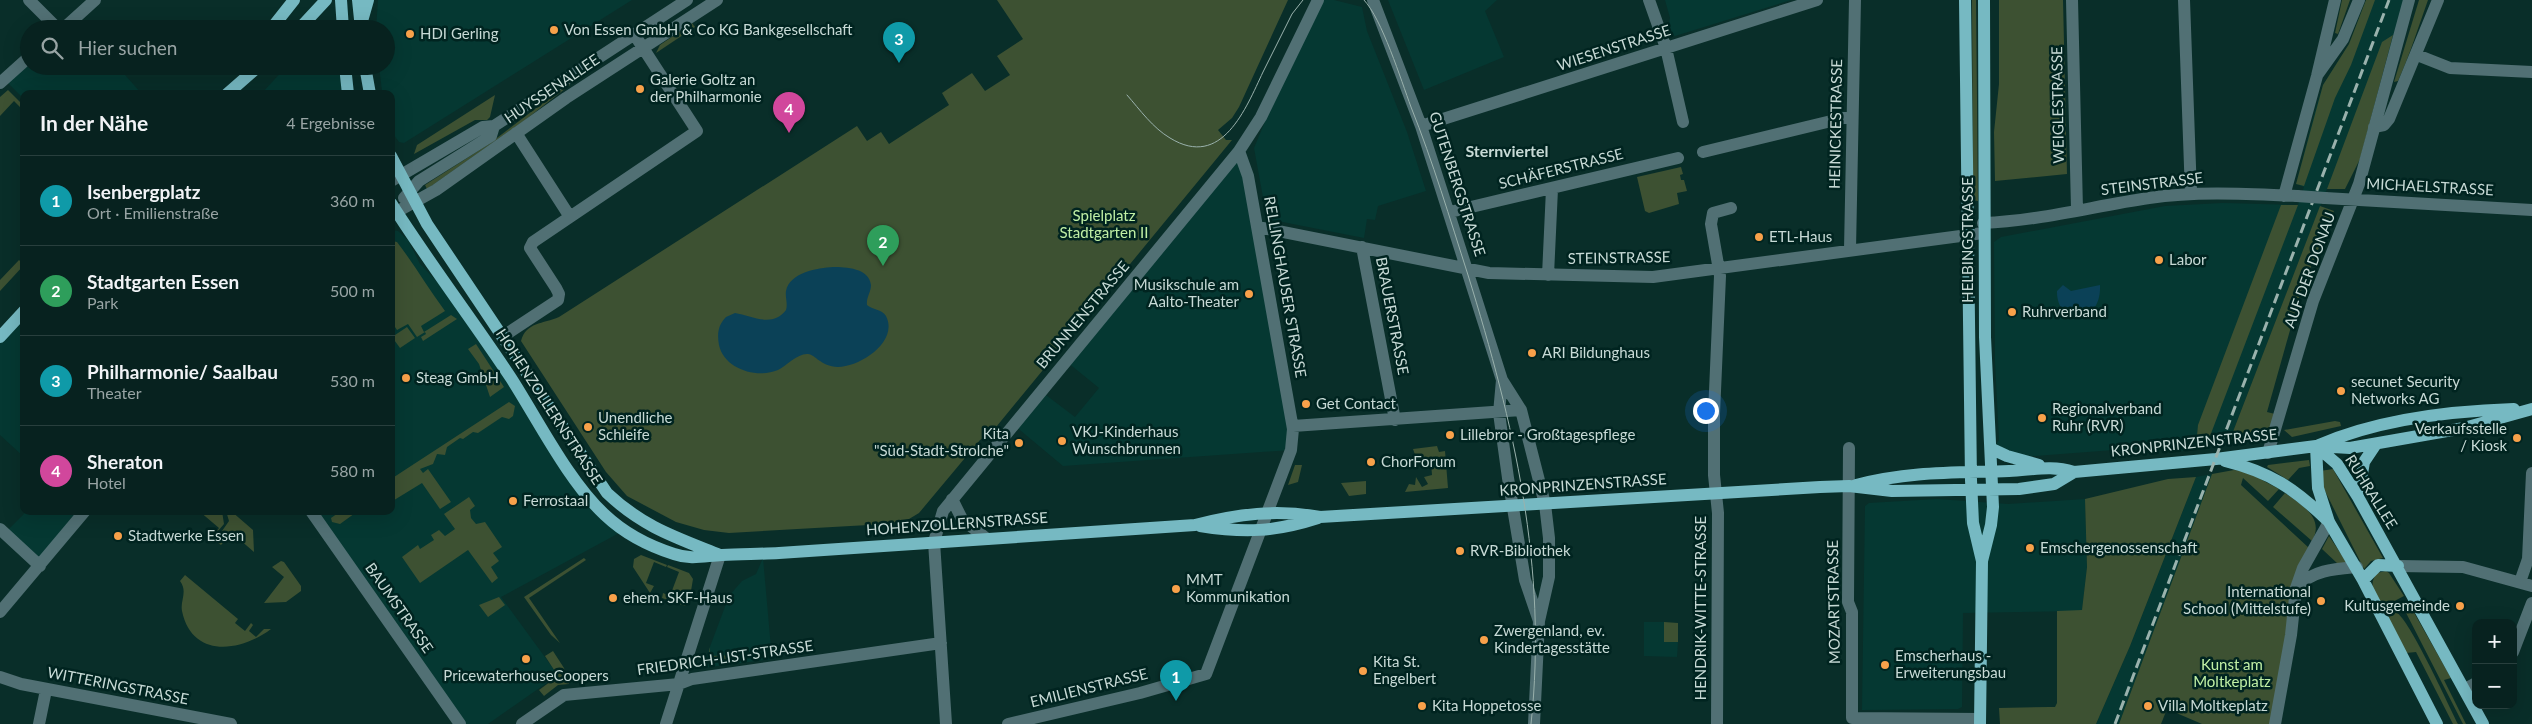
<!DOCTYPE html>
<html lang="de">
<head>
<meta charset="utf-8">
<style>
  :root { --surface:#07221f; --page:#152f2c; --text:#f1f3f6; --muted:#98a4a4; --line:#283f3d; --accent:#0f766e }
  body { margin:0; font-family:Lato,sans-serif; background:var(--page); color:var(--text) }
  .controls { position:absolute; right:15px; bottom:15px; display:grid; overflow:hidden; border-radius:10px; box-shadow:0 5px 20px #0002 }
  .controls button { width:45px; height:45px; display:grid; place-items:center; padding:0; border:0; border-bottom:1px solid var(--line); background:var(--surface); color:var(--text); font:25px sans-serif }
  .you { position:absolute; left:1705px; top:410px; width:18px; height:18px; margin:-12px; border:4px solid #fff; border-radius:50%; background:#1a73e8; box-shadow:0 0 0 8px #1a73e833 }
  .badge { display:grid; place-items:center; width:32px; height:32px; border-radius:50%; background:var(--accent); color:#fff; font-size:16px; font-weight:700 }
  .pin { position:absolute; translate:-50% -41px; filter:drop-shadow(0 1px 2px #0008) }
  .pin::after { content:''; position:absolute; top:26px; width:18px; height:15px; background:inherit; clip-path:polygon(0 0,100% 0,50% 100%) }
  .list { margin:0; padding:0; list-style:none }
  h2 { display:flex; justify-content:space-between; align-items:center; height:65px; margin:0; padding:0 20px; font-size:21px }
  h2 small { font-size:16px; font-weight:400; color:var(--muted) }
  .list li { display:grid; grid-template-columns:32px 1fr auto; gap:15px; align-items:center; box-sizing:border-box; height:90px; padding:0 20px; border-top:1px solid var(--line) }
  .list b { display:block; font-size:19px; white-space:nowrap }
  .list p { margin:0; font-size:16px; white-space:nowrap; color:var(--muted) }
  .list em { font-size:16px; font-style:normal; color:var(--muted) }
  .icon { flex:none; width:28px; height:28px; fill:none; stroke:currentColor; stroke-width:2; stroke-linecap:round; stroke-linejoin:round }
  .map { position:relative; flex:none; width:2532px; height:724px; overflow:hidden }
  .search { position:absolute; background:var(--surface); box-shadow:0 5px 20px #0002; left:20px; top:20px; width:375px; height:55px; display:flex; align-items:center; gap:12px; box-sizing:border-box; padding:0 18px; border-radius:28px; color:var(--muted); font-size:19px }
  .panel { position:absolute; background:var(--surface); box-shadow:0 5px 20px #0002; left:20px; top:90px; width:375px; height:425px; border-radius:10px }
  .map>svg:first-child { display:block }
</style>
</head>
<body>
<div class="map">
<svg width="2532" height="724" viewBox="0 0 2532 724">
  <rect width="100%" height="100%" fill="#092e29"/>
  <path fill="#053832" d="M378 0H632L404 143 399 142 394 135 391 126V94H383L382 91 379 66H386V29H376Z
    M1322 0H1334L1362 7 1367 31 1407 132 1426 191 1378 206 1375 220 1367 219 1364 238 1267 219 1254 148 1276 95Z
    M1388 0H1497L1485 11 1504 57 1424 90Z
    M1665 0H1791L1675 36 1671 34 1668 28 1670 18Z
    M2366 0H2405L2345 189H2327L2229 442 2196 446V449L2171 452 2153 447 2035 456 2012 455 1996 444 1999 440 1995 361 1994 242 2001 237 2165 206 2223 203 2298 205 2304 187 2296 184 2316 107 2323 85 2349 44Z
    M29 62V66H117L142 94H24V99L7 82Z
    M287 66H342L345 94H261Z
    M1238 155 1246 176 1291 450 1063 466 1014 425 1042 392 1075 417 1099 388 1067 362Z
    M391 230 398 231 408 240 420 264 454 299 514 388 621 532 501 597 558 675 488 724H462L314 511H391Z
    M24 313V457L0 435V339Z
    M2212 474 2119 724H2096L2130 646 2196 477Z
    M1937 499 2008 504 2085 499 2087 567 2082 611 1963 613 1962 707 1958 709 1862 710 1865 506 1869 503Z
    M27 511H83L40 564 6 532Z
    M763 558 772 659 702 668 729 596 742 581 756 574Z
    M1644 622H1664V642H1678L1677 657 1644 656Z"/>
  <path fill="#3d5132" d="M997 0H1288L1239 107 1232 118 1218 130 1226 140H1232L992 432 980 440 919 513 909 519 886 524 729 533 704 530 676 522 627 496 606 472 521 341C526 322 543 324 559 317L857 126 867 141 881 132 889 144 949 105 942 93 972 73 985 91 1010 75 997 56 1023 39Z
    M1972 0H1976L1978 201 1973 200Z
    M1999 0H2063L2067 174 1995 181 1994 132 1999 84Z
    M2342 0H2350L2338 34 2335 33Z
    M2366 0H2375L2351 65 2335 98 2304 186 2296 184 2323 85 2349 44Z
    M2419 0H2428C2418 28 2410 54 2398 81L2394 82Z
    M692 23 695 27 656 53 660 45Z
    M2393 35 2360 159 2345 189H2327L2382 42Z
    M569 83 570 85 525 120 427 189 425 185 489 144Z
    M8 90 24 106V111L14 101 0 116V97Z
    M495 95 490 117 487 120H475L414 154 417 145Z
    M1681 167 1683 174 1680 175 1681 180H1684L1687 191 1677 193 1679 204 1649 213 1645 211 1637 177Z
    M2281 205H2298L2207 444 2196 446 2198 425Z
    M2320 206 2334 211 2301 291 2267 412 2275 414C2270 429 2269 440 2252 444V440L2229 442Z
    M392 241 397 242C414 264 428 288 445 311L421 326 424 332 451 315 457 319 423 341 421 337 426 334 425 332 417 337 408 324 397 330 391 321Z
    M19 260 24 265 0 291V280Z
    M407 327 415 338 400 348 392 337Z
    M476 344 504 387 490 397 479 364 468 349Z
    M509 402 515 406 513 416 509 419 502 417 478 433 473 432 463 439 460 438 447 447 445 455 437 454 433 464 420 469 423 473 428 469 451 502 440 509 422 483 391 502V479Z
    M2335 421 2340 422 2341 426 2292 437 2284 430Z
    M1437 446 1439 452 1445 451 1448 488 1405 492 1409 484 1415 485 1416 477 1422 487 1428 484 1424 477 1432 475 1431 463H1418L1413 449Z
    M2309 460 2310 466 2299 468 2288 480 2267 467 2268 465Z
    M1295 465H1302L1298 482 1288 485Z
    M2333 469 2383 558 2371 561 2364 569 2323 487 2320 471Z
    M2234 470 2245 471 2279 489 2268 501 2243 478 2241 485 2309 548 2274 724H2202L2167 709 2161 724H2119L2212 474Z
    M2196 477 2130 646 2096 724H2000L1999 708 2050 707H2055L2057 703V611L2082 610 2087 567 2085 499 2168 479Z
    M1366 481V494L1349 496 1341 483Z
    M2285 493C2302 505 2325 518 2312 541L2273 507Z
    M469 497 475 506 470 510 471 518 476 524 485 522 502 547 493 553 499 561 491 567 498 578 492 583 468 550 420 583 402 557 418 545 420 549 434 540 431 535 439 530 445 536 455 529 444 514Z
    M199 511H222L224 524 212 538 219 528Z
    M226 511H231L253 530 254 552 232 533 221 545 215 541 229 521Z
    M341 511H358L340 524 332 522 331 518Z
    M2329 536 2347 563 2338 564 2322 549Z
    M641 555 667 565 666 567 654 562 646 583 654 586 650 593 633 567 634 559Z
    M584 558 586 560 529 598 560 643 551 635 524 597Z
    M281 561 284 562 301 586V591L286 602 264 603 284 577 272 567Z
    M668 565 689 573 693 579 689 603 685 606 662 598 663 593 670 596 679 572 667 567Z
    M2386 571 2389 573 2404 596 2383 607C2376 594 2367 586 2377 573Z
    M185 575 238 619 235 623 245 631 251 623 253 625 249 631 256 637 264 629H271C241 652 192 659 182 611 180 600 188 592 180 581Z
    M499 597 505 605 488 617 479 605Z
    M2408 602 2451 678 2444 680 2466 724H2463L2402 605Z
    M2396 612C2410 620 2448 704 2458 724H2453L2416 652 2406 653 2387 615Z
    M1664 622 1678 623V642H1664Z
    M710 647V656L738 655V660L707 663Z
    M553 651 564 668 569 684 558 685 544 696 539 690 558 676 545 656Z"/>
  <path fill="#0b4157" d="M833 267C846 267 869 268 871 285 871 292 866 298 867 305 872 310 882 309 886 316 899 342 860 367 838 367 820 366 816 355 808 354 798 353 786 366 778 370 757 379 724 369 719 345 717 334 718 325 726 317L735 313C752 316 773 328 786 310 788 304 785 297 786 291 790 272 818 268 833 267Z
    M2063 285 2071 291 2100 285C2102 327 2056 326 2057 291Z"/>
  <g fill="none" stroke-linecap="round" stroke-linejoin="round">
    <path stroke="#517074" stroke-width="12" d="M29 0 58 29
      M1373 0 1421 126 1502 380 1521 410 1545 504 1549 538V577L1539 621 1534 724
      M1649 0 1666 48 1683 122
      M2072 0 2077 209
      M2184 0 2191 194
      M63 29 95 0
      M2417 55 2450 68 2532 72
      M2318 74 2343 39 2359 0
      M0 83 29 57
      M1421 126 1817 0
      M2374 127 2384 125 2389 119 2438 0
      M516 133 570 217
      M1703 152 1852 116
      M391 181 483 127 494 126 687 0
      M2284 196 2317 76 2335 0
      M404 198 419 181 491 136 494 126
      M2325 198 2532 210
      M1450 212 1678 158
      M391 215 436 190 566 98 717 0
      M1983 223C2038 221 2094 206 2149 198 2198 191 2248 194 2297 196
      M1258 227 1489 273 1653 277 1983 233
      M1362 247 1395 420
      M1850 249 1855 0
      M1548 275 1552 189
      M502 337 558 300 559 294 556 288 530 248 533 242 697 131 634 34
      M1502 380 1499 413 1508 478 1525 580 1539 621
      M1293 426 1521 410
      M1849 448 1848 602 1852 612V718L1980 719
      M2268 453 2313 301 2359 184 2409 0
      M952 499 962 519 987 539
      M311 511 460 724
      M0 529 40 566
      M2398 566 2463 567 2532 586
      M2520 582 2528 559 2532 473
      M2298 586C2314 570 2334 569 2357 567
      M0 612 85 511
      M2513 652 2532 603
      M0 677 21 684 231 724
      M2465 689 2476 683
      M39 724 46 690
      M522 724 564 695 679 684 692 679 941 643
      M666 724 720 555
      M946 724 934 542 943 511 1239 151 1261 117 1318 0
      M1008 724 1140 693 1206 674 1291 450 1293 429 1248 176 1239 151
      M1717 724 1718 513 1714 475V414L1720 276 1711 224 1713 213 1731 208
      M2275 724 2291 635 2296 588 2303 568 2329 522"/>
    <path stroke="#76b9c2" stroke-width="12" d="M341 0 343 29
      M358 0 361 29
      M1965 0 1971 480 1973 523 1982 561
      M362 21 368 0
      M271 29 294 0
      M299 29 326 0
      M345 66 348 94
      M365 66 370 94
      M227 94 259 66
      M391 156 427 224 607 493C643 527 675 537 720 555
      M391 203C429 263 472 319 511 378 538 420 569 482 605 515 624 533 649 546 674 554 691 560 704 556 722 555 741 554 760 554 779 553L1195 525C1238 514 1276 509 1320 517L1820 487 1849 486 1892 491 2019 489 2054 484 2074 472
      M0 337 24 311
      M2319 445C2379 419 2449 411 2514 409
      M2316 446 2337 464 2358 497 2483 724
      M2316 446 2318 488 2329 522 2363 580 2437 724
      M1992 449 2007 456 2039 465
      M2225 461C2270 472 2295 489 2327 520
      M1856 485C1911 471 1954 473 2009 471 2033 470 2051 465 2074 472L2216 459 2316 446 2350 448 2464 428 2532 409
      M2358 497 2364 462 2376 444
      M1200 526C1244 533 1275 532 1318 518
      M2363 580 2378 565 2398 566
      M1980 724 1982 561 1991 525 1993 507 1985 337 1984 0"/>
    <path stroke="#9ab2ad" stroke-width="1" d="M1364 0C1382 19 1401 80 1411 107 1433 162 1450 219 1468 275 1514 424 1548 567 1531 724
      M1127 95C1140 110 1153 128 1170 138 1222 170 1246 108 1263 72 1273 53 1282 33 1292 14L1303 0"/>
    <path stroke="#9ab2ad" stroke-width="3" stroke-dasharray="10 5" stroke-linecap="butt" d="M2115 724 2389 0"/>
    <path stroke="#517074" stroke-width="12" d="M2297 196 2325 198"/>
  </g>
  <g fill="#f8a14a" stroke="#002420" stroke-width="2">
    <circle cx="554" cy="30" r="5"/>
    <circle cx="410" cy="34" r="5"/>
    <circle cx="640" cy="89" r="5"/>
    <circle cx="1759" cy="237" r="5"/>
    <circle cx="2159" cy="260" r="5"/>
    <circle cx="1249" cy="294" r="5"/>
    <circle cx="2012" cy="312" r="5"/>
    <circle cx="1532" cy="353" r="5"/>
    <circle cx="406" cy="378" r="5"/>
    <circle cx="2341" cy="391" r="5"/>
    <circle cx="1306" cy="404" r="5"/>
    <circle cx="2042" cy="418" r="5"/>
    <circle cx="588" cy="427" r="5"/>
    <circle cx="1450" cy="435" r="5"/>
    <circle cx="2517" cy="438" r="5"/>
    <circle cx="1062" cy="441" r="5"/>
    <circle cx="1019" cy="443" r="5"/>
    <circle cx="1371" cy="462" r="5"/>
    <circle cx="513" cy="501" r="5"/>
    <circle cx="118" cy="536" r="5"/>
    <circle cx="2030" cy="548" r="5"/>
    <circle cx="1460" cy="551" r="5"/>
    <circle cx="1176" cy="589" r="5"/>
    <circle cx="613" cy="598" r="5"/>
    <circle cx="2321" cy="601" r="5"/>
    <circle cx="2460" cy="606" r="5"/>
    <circle cx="1484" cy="640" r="5"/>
    <circle cx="526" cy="659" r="5"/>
    <circle cx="1885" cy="665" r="5"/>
    <circle cx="1363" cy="671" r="5"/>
    <circle cx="1422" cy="706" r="5"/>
    <circle cx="2148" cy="706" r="5"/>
  </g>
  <g text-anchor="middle" stroke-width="5" stroke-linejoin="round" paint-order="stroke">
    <g font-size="15" fill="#c7dad6" stroke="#002420" text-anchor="start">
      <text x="564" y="35">Von Essen GmbH &amp; Co KG Bankgesellschaft</text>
      <text x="420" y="39">HDI Gerling</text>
      <text x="650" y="85">Galerie Goltz an<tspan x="650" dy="17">der Philharmonie</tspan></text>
      <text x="1769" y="242">ETL-Haus</text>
      <text x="2169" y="265">Labor</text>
      <text x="1239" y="290" text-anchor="end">Musikschule am<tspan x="1239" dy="17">Aalto-Theater</tspan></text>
      <text x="2022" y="317">Ruhrverband</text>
      <text x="1542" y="358">ARI Bildunghaus</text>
      <text x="416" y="383">Steag GmbH</text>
      <text x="2351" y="387">secunet Security<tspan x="2351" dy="17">Networks AG</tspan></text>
      <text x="1316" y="409">Get Contact</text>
      <text x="2052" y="414">Regionalverband<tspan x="2052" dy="17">Ruhr (RVR)</tspan></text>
      <text x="598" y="423">Unendliche<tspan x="598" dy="17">Schleife</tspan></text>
      <text x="2507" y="434" text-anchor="end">Verkaufsstelle<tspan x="2507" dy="17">/ Kiosk</tspan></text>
      <text x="1072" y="437">VKJ-Kinderhaus<tspan x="1072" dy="17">Wunschbrunnen</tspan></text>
      <text x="1009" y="439" text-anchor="end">Kita<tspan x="1009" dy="17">"Süd-Stadt-Strolche"</tspan></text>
      <text x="1460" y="440">Lillebror - Großtagespflege</text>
      <text x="1381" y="467">ChorForum</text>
      <text x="523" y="506">Ferrostaal</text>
      <text x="128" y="541">Stadtwerke Essen</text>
      <text x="2040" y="553">Emschergenossenschaft</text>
      <text x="1470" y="556">RVR-Bibliothek</text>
      <text x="1186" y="585">MMT<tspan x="1186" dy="17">Kommunikation</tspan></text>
      <text x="2311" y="597" text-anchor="end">International<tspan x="2311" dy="17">School (Mittelstufe)</tspan></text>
      <text x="623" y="603">ehem. SKF-Haus</text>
      <text x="2450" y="611" text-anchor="end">Kultusgemeinde</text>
      <text x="1494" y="636">Zwergenland, ev.<tspan x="1494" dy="17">Kindertagesstätte</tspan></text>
      <text x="1895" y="661">Emscherhaus -<tspan x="1895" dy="17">Erweiterungsbau</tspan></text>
      <text x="1373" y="667">Kita St.<tspan x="1373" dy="17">Engelbert</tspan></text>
      <text x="526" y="681" text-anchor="middle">PricewaterhouseCoopers</text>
      <text x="1432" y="711">Kita Hoppetosse</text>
      <text x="2158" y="711">Villa Moltkeplatz</text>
    </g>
    <g font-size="15" fill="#c7dad6" stroke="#002420">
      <text transform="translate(1614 48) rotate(-18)" y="5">WIESENSTRASSE</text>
      <text transform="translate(552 89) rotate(-34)" y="5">HUYSSENALLEE</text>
      <text transform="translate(2058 105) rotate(-91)" y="5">WEIGLESTRASSE</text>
      <text transform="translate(1836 124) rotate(-89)" y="5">HEINICKESTRASSE</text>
      <text transform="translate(1561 169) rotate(-14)" y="5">SCHÄFERSTRASSE</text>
      <text transform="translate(1457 184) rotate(72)" y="5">GUTENBERGSTRASSE</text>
      <text transform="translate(2152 184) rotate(-7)" y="5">STEINSTRASSE</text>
      <text transform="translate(2430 187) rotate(3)" y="5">MICHAELSTRASSE</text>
      <text transform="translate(1968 240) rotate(-90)" y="5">HELBINGSTRASSE</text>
      <text transform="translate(1619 258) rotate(-1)" y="5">STEINSTRASSE</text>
      <text transform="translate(2310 270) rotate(-70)" y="5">AUF DER DONAU</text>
      <text transform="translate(1285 287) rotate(80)" y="5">RELLINGHAUSER STRASSE</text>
      <text transform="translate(1083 315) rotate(-50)" y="5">BRUNNENSTRASSE</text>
      <text transform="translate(1392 316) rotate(79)" y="5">BRAUERSTRASSE</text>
      <text transform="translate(549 407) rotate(57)" y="5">HOHENZOLLERNSTRASSE</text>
      <text transform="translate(2194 443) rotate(-6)" y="5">KRONPRINZENSTRASSE</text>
      <text transform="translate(1583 485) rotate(-4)" y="5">KRONPRINZENSTRASSE</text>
      <text transform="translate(2371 492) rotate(58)" y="5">RUHRALLEE</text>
      <text transform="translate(957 524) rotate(-4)" y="5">HOHENZOLLERNSTRASSE</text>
      <text transform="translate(1834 602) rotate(-91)" y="5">MOZARTSTRASSE</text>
      <text transform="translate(399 608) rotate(55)" y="5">BAUMSTRASSE</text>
      <text transform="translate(1701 608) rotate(-90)" y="5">HENDRIK-WITTE-STRASSE</text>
      <text transform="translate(725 658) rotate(-8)" y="5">FRIEDRICH-LIST-STRASSE</text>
      <text transform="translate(118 686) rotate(11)" y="5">WITTERINGSTRASSE</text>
      <text transform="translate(1089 688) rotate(-14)" y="5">EMILIENSTRASSE</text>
    </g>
    <g font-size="15" fill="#c0f0a5" stroke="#002420">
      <text x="1104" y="221">Spielplatz<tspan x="1104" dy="17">Stadtgarten II</tspan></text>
      <text x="2232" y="670">Kunst am<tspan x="2232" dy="17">Moltkeplatz</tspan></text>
    </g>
    <g font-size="16" font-weight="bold" fill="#c7dad6" stroke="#002420">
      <text x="1507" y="157">Sternviertel</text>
    </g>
  </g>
</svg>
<div class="controls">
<button>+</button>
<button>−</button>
</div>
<div class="you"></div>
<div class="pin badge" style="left:1176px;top:701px;background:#0f9aa8">1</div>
<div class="pin badge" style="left:883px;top:266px;background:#2e9e5b">2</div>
<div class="pin badge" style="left:899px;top:63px;background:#0f9aa8">3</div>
<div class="pin badge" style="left:789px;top:133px;background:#d1479c">4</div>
<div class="search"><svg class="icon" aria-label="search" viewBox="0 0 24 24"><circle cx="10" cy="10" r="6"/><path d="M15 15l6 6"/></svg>Hier suchen</div>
<section class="panel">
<h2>In der Nähe<small>4 Ergebnisse</small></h2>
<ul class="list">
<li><span class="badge" style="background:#0f9aa8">1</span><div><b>Isenbergplatz</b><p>Ort · Emilienstraße</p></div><em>360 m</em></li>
<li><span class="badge" style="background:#2e9e5b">2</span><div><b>Stadtgarten Essen</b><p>Park</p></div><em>500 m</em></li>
<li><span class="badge" style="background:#0f9aa8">3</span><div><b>Philharmonie/ Saalbau</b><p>Theater</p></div><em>530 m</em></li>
<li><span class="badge" style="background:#d1479c">4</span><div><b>Sheraton</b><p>Hotel</p></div><em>580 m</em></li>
</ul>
</section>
</div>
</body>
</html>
